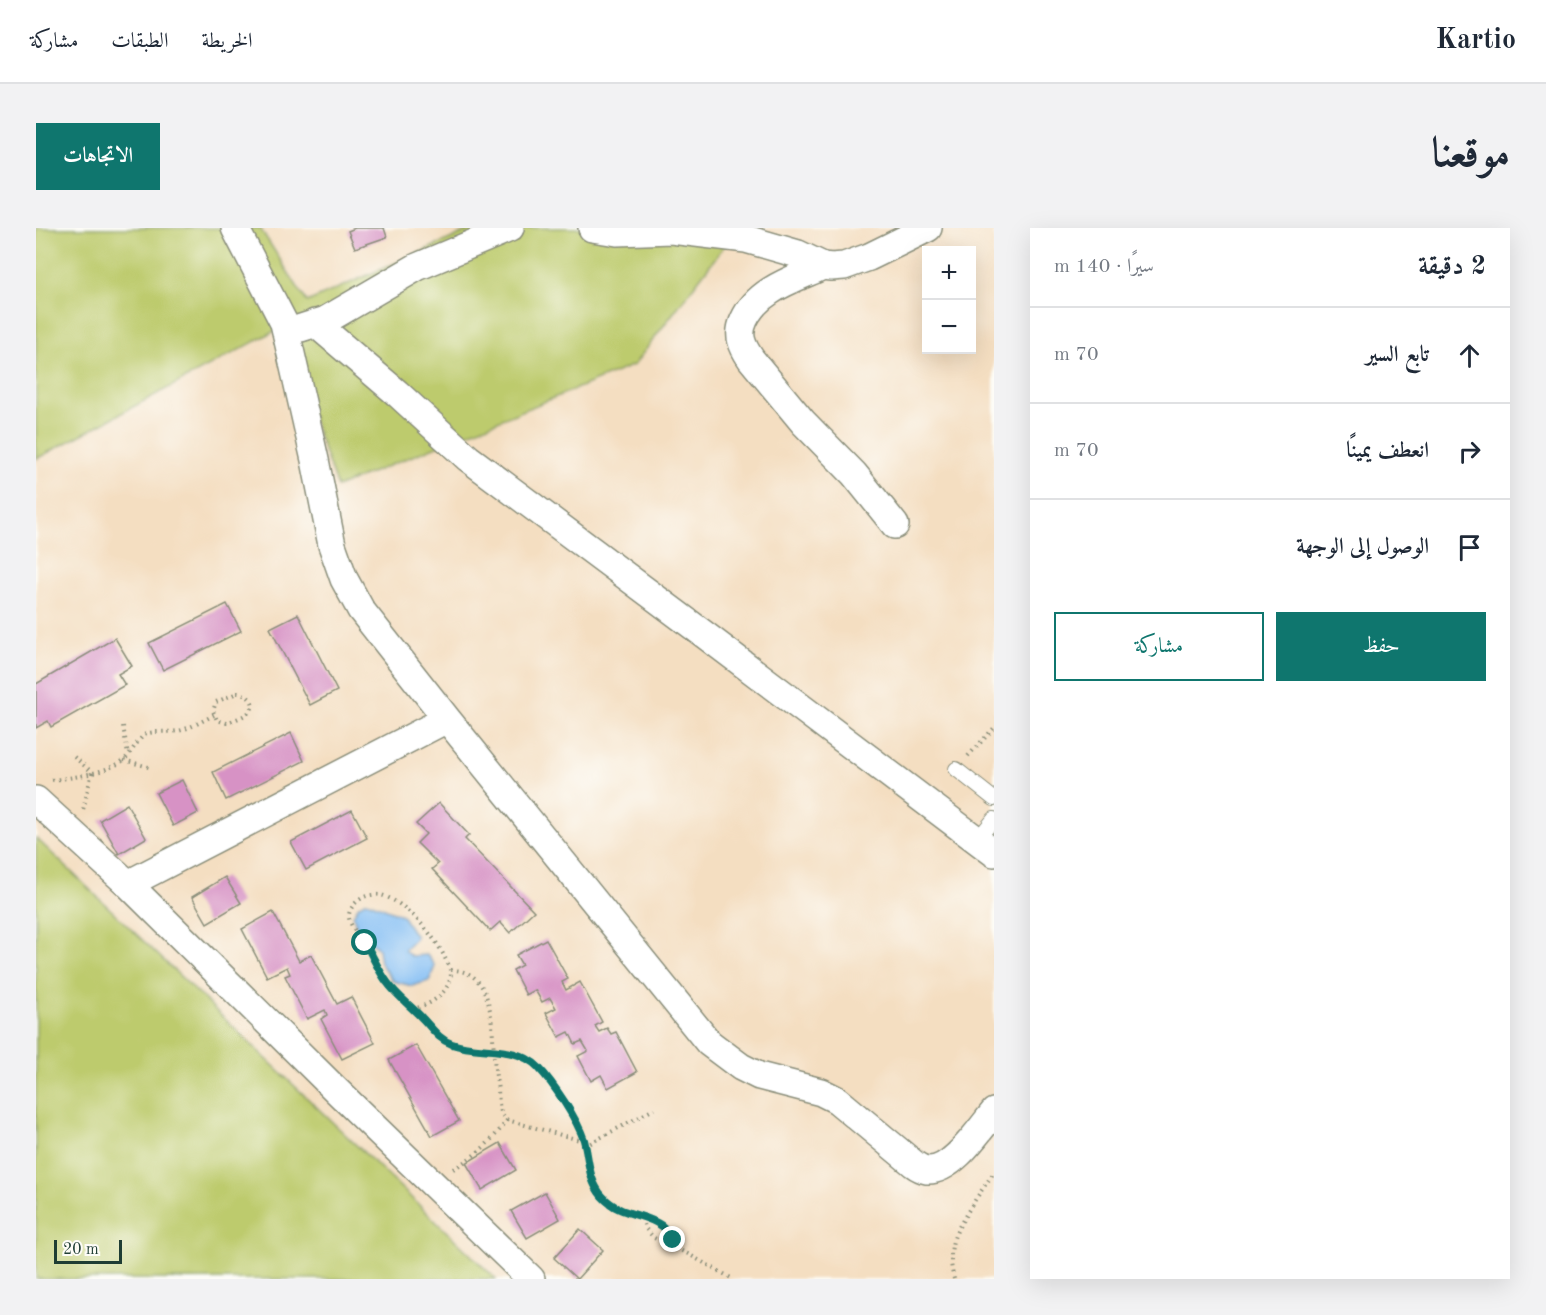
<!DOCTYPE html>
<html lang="ar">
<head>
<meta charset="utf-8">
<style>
  :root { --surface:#fff; --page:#f2f2f3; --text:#1f2937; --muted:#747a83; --line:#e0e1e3; --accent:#0f766e }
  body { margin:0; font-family:"Old Standard TT",Amiri,serif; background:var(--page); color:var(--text); direction:rtl }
  .controls { position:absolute; right:18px; top:18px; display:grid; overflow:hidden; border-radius:0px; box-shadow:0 6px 24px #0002 }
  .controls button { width:54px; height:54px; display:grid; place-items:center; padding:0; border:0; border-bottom:2px solid var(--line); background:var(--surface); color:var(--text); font:30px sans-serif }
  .scale { position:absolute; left:18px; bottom:15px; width:68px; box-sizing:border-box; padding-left:6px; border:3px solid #1f3d34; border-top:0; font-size:16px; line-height:21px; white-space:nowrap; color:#1f3d34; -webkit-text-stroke:4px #fdfcf7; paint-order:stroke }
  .stop { position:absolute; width:18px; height:18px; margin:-14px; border:4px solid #0f766e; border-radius:50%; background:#fff }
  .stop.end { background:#0f766e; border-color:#fff; box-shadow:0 2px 6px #0008 }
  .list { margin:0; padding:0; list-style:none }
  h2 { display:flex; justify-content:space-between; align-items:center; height:78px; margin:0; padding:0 24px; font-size:26px }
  h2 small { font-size:20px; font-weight:400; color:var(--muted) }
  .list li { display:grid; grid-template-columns:39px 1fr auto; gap:18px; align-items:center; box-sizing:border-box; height:96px; padding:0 24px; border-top:2px solid var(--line) }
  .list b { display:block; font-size:22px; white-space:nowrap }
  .list em { font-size:20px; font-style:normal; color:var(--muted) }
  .actions { display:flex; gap:12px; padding:18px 24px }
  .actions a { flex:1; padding:14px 0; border:2px solid var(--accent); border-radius:0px; text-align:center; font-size:21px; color:var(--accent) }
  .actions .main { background:var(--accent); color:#fff }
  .icon { flex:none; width:33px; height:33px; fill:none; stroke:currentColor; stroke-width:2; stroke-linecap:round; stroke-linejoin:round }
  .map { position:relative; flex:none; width:958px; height:1051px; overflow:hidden; direction:ltr; border-radius:0px }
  header { display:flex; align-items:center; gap:36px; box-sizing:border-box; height:84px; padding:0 30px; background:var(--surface); border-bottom:2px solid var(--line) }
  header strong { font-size:28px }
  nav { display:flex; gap:33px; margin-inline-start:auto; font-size:21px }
  .intro { display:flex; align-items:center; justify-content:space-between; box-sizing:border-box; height:144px; padding:0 36px }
  h1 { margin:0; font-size:42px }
  .button { padding:15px 27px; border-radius:0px; background:var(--accent); color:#fff; font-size:21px; font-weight:700 }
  main { display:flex; gap:36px; padding:0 36px }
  aside { flex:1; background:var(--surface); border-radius:0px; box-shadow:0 6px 24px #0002 }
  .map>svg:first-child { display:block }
</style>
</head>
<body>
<header>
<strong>Kartio</strong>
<nav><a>الخريطة</a><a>الطبقات</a><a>مشاركة</a></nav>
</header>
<div class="intro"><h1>موقعنا</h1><a class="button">الاتجاهات</a></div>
<main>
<aside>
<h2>2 دقيقة<small>سيرًا · 140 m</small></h2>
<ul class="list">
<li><svg class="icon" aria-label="ahead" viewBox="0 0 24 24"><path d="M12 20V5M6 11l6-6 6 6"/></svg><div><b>تابع السير</b></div><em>70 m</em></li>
<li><svg class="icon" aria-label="right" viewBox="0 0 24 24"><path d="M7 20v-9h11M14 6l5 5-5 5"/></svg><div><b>انعطف يمينًا</b></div><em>70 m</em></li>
<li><svg class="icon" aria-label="arrive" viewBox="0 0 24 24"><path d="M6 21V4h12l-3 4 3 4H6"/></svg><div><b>الوصول إلى الوجهة</b></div></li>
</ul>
<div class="actions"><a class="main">حفظ</a><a>مشاركة</a></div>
</aside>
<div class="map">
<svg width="958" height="1051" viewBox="0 0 958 1051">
  <rect width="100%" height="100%" fill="#fdfcf7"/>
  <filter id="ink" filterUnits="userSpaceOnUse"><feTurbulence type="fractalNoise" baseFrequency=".0167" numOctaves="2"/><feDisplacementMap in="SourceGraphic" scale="12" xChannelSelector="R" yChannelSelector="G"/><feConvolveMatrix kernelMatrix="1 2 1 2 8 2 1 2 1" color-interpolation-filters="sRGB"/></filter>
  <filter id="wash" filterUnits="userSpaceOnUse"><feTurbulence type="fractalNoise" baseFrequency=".008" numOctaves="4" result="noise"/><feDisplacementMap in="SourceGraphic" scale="24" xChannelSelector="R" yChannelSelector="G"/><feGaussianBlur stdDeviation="1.35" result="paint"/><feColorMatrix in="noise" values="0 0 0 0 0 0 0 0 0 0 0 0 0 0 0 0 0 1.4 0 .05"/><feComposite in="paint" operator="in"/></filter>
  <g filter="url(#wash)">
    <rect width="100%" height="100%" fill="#f4dec1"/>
    <path fill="#bdcb6d" stroke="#6e8450" stroke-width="1.5" d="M0 0H224L271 74 439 0H702L598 137 301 259 244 100 0 231Z
      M0 610 460 1051H0Z"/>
    <path fill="#82bdf4" stroke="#507d94" stroke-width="1.5" d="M331 673 366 687 380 709 368 722 375 728 391 727 399 738 393 753 376 758 357 753 344 735 342 721 320 698 317 687 323 677Z"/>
    <g id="blocks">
      <path fill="#d792c5" d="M319 0H348L351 9 319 20 312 3Z
        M191 376 205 403 127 442 113 415Z
        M262 386 301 463 274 477 234 400Z
        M79 410 96 438 82 446 89 457 15 499 12 493 0 500V456Z
        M255 505 268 533 190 572 177 544Z
        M146 552 162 585 137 598 120 565Z
        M403 575 433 607 429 611 498 683 474 705 464 694 454 703 396 641 402 636 381 615 390 606 380 596Z
        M91 576 110 610 83 626 64 592Z
        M316 582 331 610 270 642 255 614Z
        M189 649 205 675 171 695 156 669Z
        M237 684 263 733 275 727 301 776 315 769 339 815 306 831 285 791 291 787 289 782 271 791 249 748 254 746 251 739 231 749 206 701Z
        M510 711 532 751 526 754 530 762 544 754 566 794 559 798 563 804 571 800 575 806 580 804 601 844 572 860 565 847 555 853 542 828 552 823 546 813 539 816 533 804 523 809 510 785 520 780 514 770 506 774 499 762 490 767 477 742 486 737 480 727Z
        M380 817 423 893 396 908 353 832Z
        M464 915 480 942 446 962 430 935Z
        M509 964 524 991 491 1010 475 983Z
        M544 1001 567 1022 541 1051 518 1030Z"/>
    </g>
  </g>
  <g filter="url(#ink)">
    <use href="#blocks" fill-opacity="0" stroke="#8a8e7a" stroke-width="1.5"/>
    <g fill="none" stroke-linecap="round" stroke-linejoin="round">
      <defs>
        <path id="service" d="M920 541 958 571
          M941 612 958 591"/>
        <path id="minor" d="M199 0 248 95 279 232 296 317 308 351 325 382 411 491 673 815 705 839 723 848 785 864 801 872 878 936C882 939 886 941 891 942 916 944 944 901 958 884
          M556 0 581 4 635 2 710 11 762 26 787 38 795 39 808 38 833 29 892 0
          M787 38C759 51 722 61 708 92 701 107 706 118 715 131L767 194 818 246 859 297
          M279 95 361 165 432 230 669 407 958 625
          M265 100 290 92 381 39 474 0
          M0 572 92 656 301 863 495 1051
          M92 656 411 491"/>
      </defs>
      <use href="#service" stroke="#8a8e7a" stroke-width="16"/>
      <use href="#minor" stroke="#8a8e7a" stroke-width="30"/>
      <path stroke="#8a8e7a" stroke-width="4" stroke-dasharray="1.5 4.5" stroke-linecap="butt" d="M201 465C210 465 223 475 213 484 208 489 197 492 191 495L181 492 177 483 180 474Z
        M87 498 92 527
        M932 528 958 500
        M38 529 56 544 47 582
        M88 532 116 540
        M16 552C35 550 76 544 90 530 96 523 101 514 108 507 117 502 131 505 142 503 155 500 166 493 178 487
        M415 742C421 742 427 743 433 746 457 759 456 801 458 824 458 836 460 849 462 862 463 872 462 885 471 892L547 913
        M376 781C394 778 416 764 415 742 414 739 411 734 409 730 399 708 370 674 345 667 340 666 333 667 328 669 320 673 312 681 313 690 315 700 324 709 330 717 338 728 342 741 350 753 360 767 373 777 385 789 395 798 401 810 415 816 443 827 477 816 501 838 517 853 540 890 547 911 554 930 552 951 565 967 590 996 624 979 640 1020
        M549 918 618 881
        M417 941C440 927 455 915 471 892
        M607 990 609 1000 618 1010 652 1026 697 1051
        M918 1051C915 1040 914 1029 916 1018 918 1000 947 961 958 944"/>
      <use href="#service" stroke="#fff" stroke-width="14"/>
      <use href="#minor" stroke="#fff" stroke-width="27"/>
    </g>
  </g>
  <g fill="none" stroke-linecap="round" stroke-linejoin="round" filter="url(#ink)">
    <path stroke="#0f766e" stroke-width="8" d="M329 715C337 728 342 742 351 754 361 768 375 778 386 790 396 800 402 811 416 816 445 826 479 816 502 839 518 856 541 891 548 912 553 931 552 952 566 968 585 989 607 984 626 998 631 1002 634 1007 637 1012"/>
  </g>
</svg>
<div class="controls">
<button>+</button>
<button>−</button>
</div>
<div class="scale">20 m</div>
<div class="stop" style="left:329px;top:715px"></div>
<div class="stop end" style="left:637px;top:1012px"></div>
</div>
</main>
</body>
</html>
